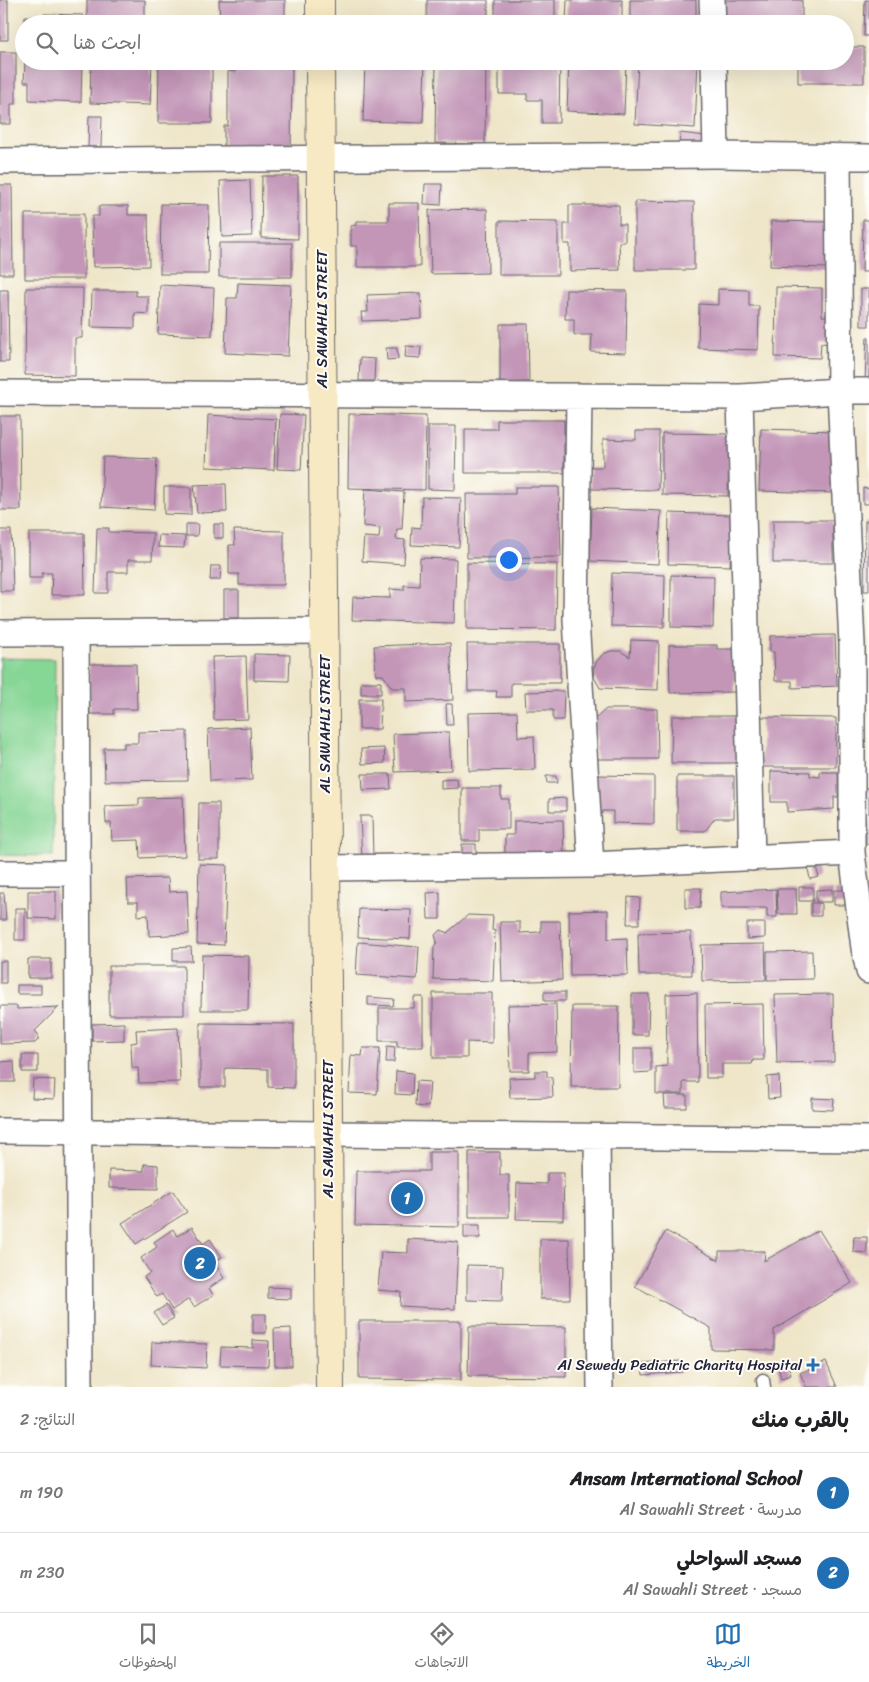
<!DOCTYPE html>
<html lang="ar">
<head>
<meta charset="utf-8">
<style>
  :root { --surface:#fff; --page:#f2f2f2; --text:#202124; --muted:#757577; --line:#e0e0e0; --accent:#1f6fb2 }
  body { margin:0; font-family:Sriracha,"Playpen Sans Arabic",sans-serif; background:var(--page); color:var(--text); direction:rtl }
  .you { position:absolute; left:508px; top:559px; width:18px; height:18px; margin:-12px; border:4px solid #fff; border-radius:50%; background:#1a73e8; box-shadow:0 0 0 8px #1a73e833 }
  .badge { display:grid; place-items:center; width:32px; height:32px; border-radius:50%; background:var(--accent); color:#fff; font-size:16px; font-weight:700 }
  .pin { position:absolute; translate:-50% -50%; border:2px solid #fff; box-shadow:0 1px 5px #0006 }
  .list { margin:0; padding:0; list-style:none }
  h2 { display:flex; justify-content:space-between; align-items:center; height:65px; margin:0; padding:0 20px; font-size:21px }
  h2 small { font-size:16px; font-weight:400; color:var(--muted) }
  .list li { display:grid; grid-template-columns:32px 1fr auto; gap:15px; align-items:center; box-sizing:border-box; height:80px; padding:0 20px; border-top:1px solid var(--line) }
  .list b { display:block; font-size:19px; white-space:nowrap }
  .list p { margin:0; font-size:16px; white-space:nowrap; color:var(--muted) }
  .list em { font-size:16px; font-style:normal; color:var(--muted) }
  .icon { flex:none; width:28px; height:28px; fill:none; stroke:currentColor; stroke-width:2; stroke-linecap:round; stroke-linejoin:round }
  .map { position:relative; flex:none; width:869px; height:1387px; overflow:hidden; direction:ltr }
  .search { position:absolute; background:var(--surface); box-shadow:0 5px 20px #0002; left:15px; right:15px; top:15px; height:55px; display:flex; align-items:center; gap:12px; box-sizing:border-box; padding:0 18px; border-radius:28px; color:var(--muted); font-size:19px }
  .sheet { height:225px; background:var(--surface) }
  nav { display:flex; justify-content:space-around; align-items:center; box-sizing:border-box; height:70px; border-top:1px solid var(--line); background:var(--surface); font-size:14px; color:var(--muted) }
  nav a { display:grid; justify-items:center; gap:2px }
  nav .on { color:var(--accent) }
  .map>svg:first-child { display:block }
</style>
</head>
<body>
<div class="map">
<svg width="869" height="1387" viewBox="0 0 869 1387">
  <rect width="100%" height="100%" fill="#fdfcf7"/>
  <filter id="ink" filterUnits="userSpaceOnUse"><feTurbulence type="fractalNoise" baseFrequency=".02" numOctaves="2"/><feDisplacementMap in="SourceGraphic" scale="10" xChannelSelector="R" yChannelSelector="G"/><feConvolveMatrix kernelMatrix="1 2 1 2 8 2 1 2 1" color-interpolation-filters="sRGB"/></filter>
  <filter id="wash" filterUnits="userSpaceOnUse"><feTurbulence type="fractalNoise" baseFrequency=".0096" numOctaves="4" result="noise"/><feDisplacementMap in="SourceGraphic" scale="20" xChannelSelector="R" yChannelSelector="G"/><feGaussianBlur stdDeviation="1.12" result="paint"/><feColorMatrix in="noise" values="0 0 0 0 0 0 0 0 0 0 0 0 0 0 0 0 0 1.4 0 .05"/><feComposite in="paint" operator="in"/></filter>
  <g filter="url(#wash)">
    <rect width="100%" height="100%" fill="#efe6c9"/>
    <path fill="#86d695" stroke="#547c68" d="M0 658 55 659 53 856 0 855Z"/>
    <g id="blocks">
      <path fill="#c396b8" d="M0 0H8V40H0Z
        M87 0H145V20H87Z
        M219 0H285V24H220Z
        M427 0H488V24H427Z
        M495 0H555V24H495Z
        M567 0H622V24H566Z
        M630 0H696V24H630Z
        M724 0H802V24H729L730 18H723Z
        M865 0H869V36H864Z
        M44 14 83 15V24H25V16L44 17Z
        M845 47H864V83H798V61H845Z
        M0 52H16V104H11V124H0Z
        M25 61H82L81 102 29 100V82H24Z
        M91 61H152L150 105 90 103Z
        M159 61H212V123H158Z
        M236 61H272V63H292L291 151 224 150V126H228V71L236 72Z
        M365 61H425L423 123 363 121Z
        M436 61H486L485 144 435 143Z
        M499 61H560L559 123H542V100H527V94H499Z
        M569 61 601 63V61H626L624 114 567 111Z
        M638 61H698L695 128 635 124Z
        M89 116H102L101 147H88Z
        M680 133 706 136 705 155 678 153Z
        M262 176H298V239L261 238Z
        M250 180 252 236 222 237 220 181Z
        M425 184H442L441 205 424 204Z
        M0 185H12L13 274H0Z
        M635 201 694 202V270H635Z
        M389 203H419L420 267H357V246H351V226L356 225V221H389Z
        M161 204 209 205 208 274H160Z
        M569 205H619V224H625V242H619L620 270 570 271V244H564V224H569Z
        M99 206H128V215H148L149 266 93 267 92 216H99Z
        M487 209 488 273 431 274 429 210Z
        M25 214H84V279H25Z
        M863 220H869V272H862Z
        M499 221 558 222V275H499Z
        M771 221 828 222 827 268 770 266Z
        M219 243H292V277H219Z
        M238 283 291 285 288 356 225 353 227 298H237Z
        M160 285 214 288 212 336 158 334Z
        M776 287 822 288V316L834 317 833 344 821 343 820 358 775 357Z
        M26 288H83L82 338H75V376L25 375Z
        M718 289 749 290V306H759L758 350 698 348 699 304 718 305Z
        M861 289H869V326H861Z
        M0 290H8L9 362H0Z
        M566 290 627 291 626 353 591 352 592 335H574V319H565Z
        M92 291H136V296H148V314L135 313V328L91 327Z
        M421 293 422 319 362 321 361 312H368L367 295Z
        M500 324H528L529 382 500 383Z
        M867 337 869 338V381H865Z
        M406 346 421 347 420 358 405 357Z
        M386 348H397L398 359 387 360Z
        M360 358 375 359 374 381H359Z
        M280 414 304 415 301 470 277 469Z
        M349 414 426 416 425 490 348 488Z
        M208 415 276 419 274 470 206 467Z
        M0 416H20L21 510H0Z
        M497 420H564V473H465V429H497Z
        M428 426H456L455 490 428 489Z
        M761 429 836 431 834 493 759 491Z
        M636 431H659L658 490 590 489V467H603V439L636 440Z
        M662 433 729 434 728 496 662 495Z
        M103 457 157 459 154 510 101 507Z
        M226 484 227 512 197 513 194 485Z
        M164 487H191V515L164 514Z
        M515 487H559L561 557 467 558 466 494H515Z
        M863 488 869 489V504H863Z
        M365 489 404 492 402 529H397L396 539 405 540 404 564 362 561 364 537 379 538 380 528 363 526Z
        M422 497 461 498 459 547 411 545 412 527 421 528Z
        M592 508 661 511 658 564 590 561Z
        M669 513 732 515 730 566 668 564Z
        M773 520H833V563H773Z
        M865 521H869V591H864Z
        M186 524H198L197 536H186Z
        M214 524H223V538H214Z
        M97 528H109V532L153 533 152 560H128V572H108V593H95Z
        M0 530H11L13 591H0Z
        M234 530 284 531V585H239V574H229V545H235Z
        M29 533H84L85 595H51L52 573H42V578H29Z
        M159 535 185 536 184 548 158 547Z
        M420 558 456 559 454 623 352 620 353 597 390 598V589L404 590V585L419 586Z
        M467 563 557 564 556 630 467 629Z
        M211 566H221L220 580H210Z
        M612 573 665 575 664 627 611 626Z
        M671 575 714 576 713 628 671 627Z
        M224 590H239V618H224Z
        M835 635 837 686 792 688V681H775L774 652H770V636Z
        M631 640 659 641 658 690 600 688 594 677 593 669 597 661 603 654 611 651H620L630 657Z
        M450 643 453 700 406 702V688H392L383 675H376L374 646Z
        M467 644H560V683H511V697H496L497 691H468Z
        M669 645H717V649H735V692L670 693Z
        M254 654 290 655 289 681 254 680Z
        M246 656 248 719 214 720 212 657Z
        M89 664H136L137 709H114V714H90Z
        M361 682H381V694H361Z
        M564 691 563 720H553V710H526L525 692Z
        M359 699H381L380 729H359Z
        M446 704H452L453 725H447Z
        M606 709H657L658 759H596L595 719Z
        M517 712 518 737 534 736 535 770 469 771 468 713Z
        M672 716H737V763H671Z
        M761 717 836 718V767H761Z
        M250 727 252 780 210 781 208 729Z
        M187 731 188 780 105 781 104 748H124V743H138V732Z
        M449 732 451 770 395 772 393 734Z
        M384 748 385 763 362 764 361 749Z
        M771 771 810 772V776L820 777V772H838V797H834V809L787 812V802H771Z
        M362 774H390L391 789 363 790Z
        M594 775 654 776V824L613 823V811H603L601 817 597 819Z
        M546 776H556L557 783H547Z
        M677 776H734V818H715L705 831H677Z
        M457 779 458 788 441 789V780Z
        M462 788H501V799H509V829H479V841H462Z
        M865 788H869V844H866Z
        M183 797 185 856 140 858 139 840 112 841 111 823H106L105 806 139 805V798Z
        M566 798V811H549V799Z
        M199 803H219V859H198Z
        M360 816H372L373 859H362Z
        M563 820 564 861 505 862V835H514V821Z
        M462 844H476V855H462Z
        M199 864 227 865 224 945 197 944Z
        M816 867 819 877 810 879 808 869Z
        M168 878 169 892 187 891 189 934 149 936 148 915 138 916V902H128L127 879Z
        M799 887H813V901H799Z
        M685 888H701L700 908H685Z
        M776 889 777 917H767V908H721V892Z
        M777 889H796L797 914H778Z
        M832 889V902H816V890Z
        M834 890H847V905H834Z
        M28 891H56V919L28 918Z
        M440 892V919H428L427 893Z
        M0 893H4L6 920H0Z
        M628 897 640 898 639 924H627Z
        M811 903H821V916H811Z
        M15 908H25V940H15Z
        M359 909 411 910 410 939 358 937Z
        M608 910V939L627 938 628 975 570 976 569 911Z
        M468 915 493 916 492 930 495 931 493 981 433 979 434 947 437 942 435 935 438 932 442 930 447 933Z
        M541 921H560L562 980 502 982 500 922H520V933L541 932Z
        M747 923H765V938L747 939Z
        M691 932 692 975H639L638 933Z
        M358 942 419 947 417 979 356 975Z
        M765 944 766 980 702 981 701 945Z
        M191 947 192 961H173V948Z
        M812 951 813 979 767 980V952Z
        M202 955 249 956 248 1010H201Z
        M28 959H51V978H28Z
        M0 961H6V983H0Z
        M109 966H184V1015H109Z
        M17 985H41V994H17Z
        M544 992H565V1001H544Z
        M433 993H492V1043L467 1042V1058H433Z
        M697 993 698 1082H683V1094H656V1067L667 1066 666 994Z
        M632 994H649L648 1035H632Z
        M833 994 834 1062 777 1063 775 995Z
        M368 997 394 999 393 1006 368 1005Z
        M414 997H423V1047H397V1041H379V1008H414Z
        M556 1004 557 1052 529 1053V1071H510L508 1005Z
        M763 1004 764 1060H753L752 1064H722V1078H706L705 1005Z
        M0 1006H17V1009L59 1007 35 1031 38 1034V1040L35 1043 0 1044Z
        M572 1006H619L618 1087H571Z
        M124 1023V1040L92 1041V1024Z
        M200 1023 294 1024V1088L268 1087V1069L225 1068V1087H200Z
        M178 1028 180 1082 139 1083 138 1068H132L131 1043 137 1042 136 1030Z
        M387 1046 395 1047 394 1062H386Z
        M363 1048H380L377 1094 349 1093 351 1055 362 1056Z
        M634 1048H651V1072L634 1073Z
        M22 1055H38V1072H22Z
        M14 1061 15 1082H0V1062Z
        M396 1071 413 1073 412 1095 395 1094Z
        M535 1071H547V1077H552L553 1097 510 1098 509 1078 535 1077Z
        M779 1076 780 1098 768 1099 767 1077Z
        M33 1079 55 1080 54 1099 32 1098Z
        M416 1081 430 1082 428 1107 415 1106Z
        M664 1095H687V1108H665Z
        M812 1098 834 1099 833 1110 812 1109Z
        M429 1152H459V1227L355 1225 356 1171H429Z
        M469 1152H500V1175H509V1217H469Z
        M144 1164 158 1165V1189L109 1188V1170L144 1171Z
        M547 1173H564L563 1220 516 1219 517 1183 547 1184Z
        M173 1191 187 1212 136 1244 122 1223Z
        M464 1225H480V1238H464Z
        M192 1227 203 1244 210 1239 222 1257 214 1262 224 1278 209 1288 213 1295 194 1307 189 1299 172 1310 162 1294 157 1297 144 1277 150 1273 141 1258 157 1247 154 1242 173 1229 177 1236Z
        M819 1230 852 1283 774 1330V1350L711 1349V1328L635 1286 666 1231 718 1260H719V1251H765L764 1261Z
        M854 1237H867V1253L853 1252Z
        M408 1239 458 1242 455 1309 400 1306 401 1292 378 1290 381 1252 408 1253Z
        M540 1239H569L570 1299H540Z
        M467 1265 503 1266 502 1301 467 1300Z
        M268 1287 291 1288V1299L268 1298Z
        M166 1305 174 1318 162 1325 154 1313Z
        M253 1314H266V1333H253Z
        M359 1321H461V1380L359 1379Z
        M469 1326 566 1327V1377L468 1376Z
        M291 1328 292 1366H275L274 1329Z
        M253 1340 269 1341 268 1366 220 1365 221 1347 253 1348Z
        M152 1342 207 1344 206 1368 151 1365Z
        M681 1361 682 1372 643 1375 642 1364Z
        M826 1362 837 1387H806L800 1373Z
        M788 1364 791 1375 781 1378 778 1367Z"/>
    </g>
  </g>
  <g filter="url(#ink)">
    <use href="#blocks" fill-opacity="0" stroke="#6a676d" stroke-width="1"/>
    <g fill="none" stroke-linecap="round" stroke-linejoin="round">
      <defs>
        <path id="lane" d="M763 1380 764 1387"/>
        <path id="street" d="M712 0 713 24
          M714 61 716 155
          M838 157 840 391 852 644V853L864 948 869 971
          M0 161 716 155 869 157
          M0 393 740 397 840 391H869
          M579 396 576 619 591 865
          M740 397 752 858
          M0 633 325 631
          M76 633 80 1387
          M326 868 591 865 852 853
          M0 873H76
          M0 1131 869 1139
          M597 1137 600 1387"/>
        <path id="secondary" d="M320 0V24
          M320 61 330 1387"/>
      </defs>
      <use href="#lane" stroke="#6a676d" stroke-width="15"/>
      <use href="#street" stroke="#6a676d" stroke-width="28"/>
      <use href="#secondary" stroke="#6a676d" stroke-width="30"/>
      <use href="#lane" stroke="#fff" stroke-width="12"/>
      <use href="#street" stroke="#fff" stroke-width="25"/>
      <use href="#secondary" stroke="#f6e9c3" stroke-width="28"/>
    </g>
  </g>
  <path fill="#1f6fb2" stroke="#fdfcf7" stroke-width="2" d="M810.5 1357.5h5v5h5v5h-5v5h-5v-5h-5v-5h5z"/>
  <g text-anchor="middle" stroke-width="4" stroke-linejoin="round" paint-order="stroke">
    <g font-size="15" fill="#22223b" stroke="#fdfcf7">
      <text transform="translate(322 319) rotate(-90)" y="5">AL SAWAHLI STREET</text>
      <text transform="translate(325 724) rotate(-90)" y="5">AL SAWAHLI STREET</text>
      <text transform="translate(328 1129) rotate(-90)" y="5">AL SAWAHLI STREET</text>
    </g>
    <g font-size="15" fill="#22223b" stroke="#fdfcf7" text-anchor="end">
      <text x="802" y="1370">Al Sewedy Pediatric Charity Hospital</text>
    </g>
  </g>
</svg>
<div class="you"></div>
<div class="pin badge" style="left:407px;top:1198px">1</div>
<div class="pin badge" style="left:200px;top:1263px">2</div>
<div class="search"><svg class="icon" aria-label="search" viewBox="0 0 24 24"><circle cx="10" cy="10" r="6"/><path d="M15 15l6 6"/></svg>ابحث هنا</div>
</div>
<section class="sheet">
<h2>بالقرب منك<small>النتائج: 2</small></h2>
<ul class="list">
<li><span class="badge">1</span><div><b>Ansam International School</b><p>مدرسة · Al Sawahli Street</p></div><em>190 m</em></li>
<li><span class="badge">2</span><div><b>مسجد السواحلي</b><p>مسجد · Al Sawahli Street</p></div><em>230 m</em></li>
</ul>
</section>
<nav>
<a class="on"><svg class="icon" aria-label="map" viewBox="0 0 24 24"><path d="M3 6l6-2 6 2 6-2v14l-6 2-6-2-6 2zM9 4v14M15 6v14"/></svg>الخريطة</a>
<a><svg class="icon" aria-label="directions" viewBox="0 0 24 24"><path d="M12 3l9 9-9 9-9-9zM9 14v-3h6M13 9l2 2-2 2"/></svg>الاتجاهات</a>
<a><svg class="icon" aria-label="saved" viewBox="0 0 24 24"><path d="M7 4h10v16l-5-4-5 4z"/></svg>المحفوظات</a>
</nav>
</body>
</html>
